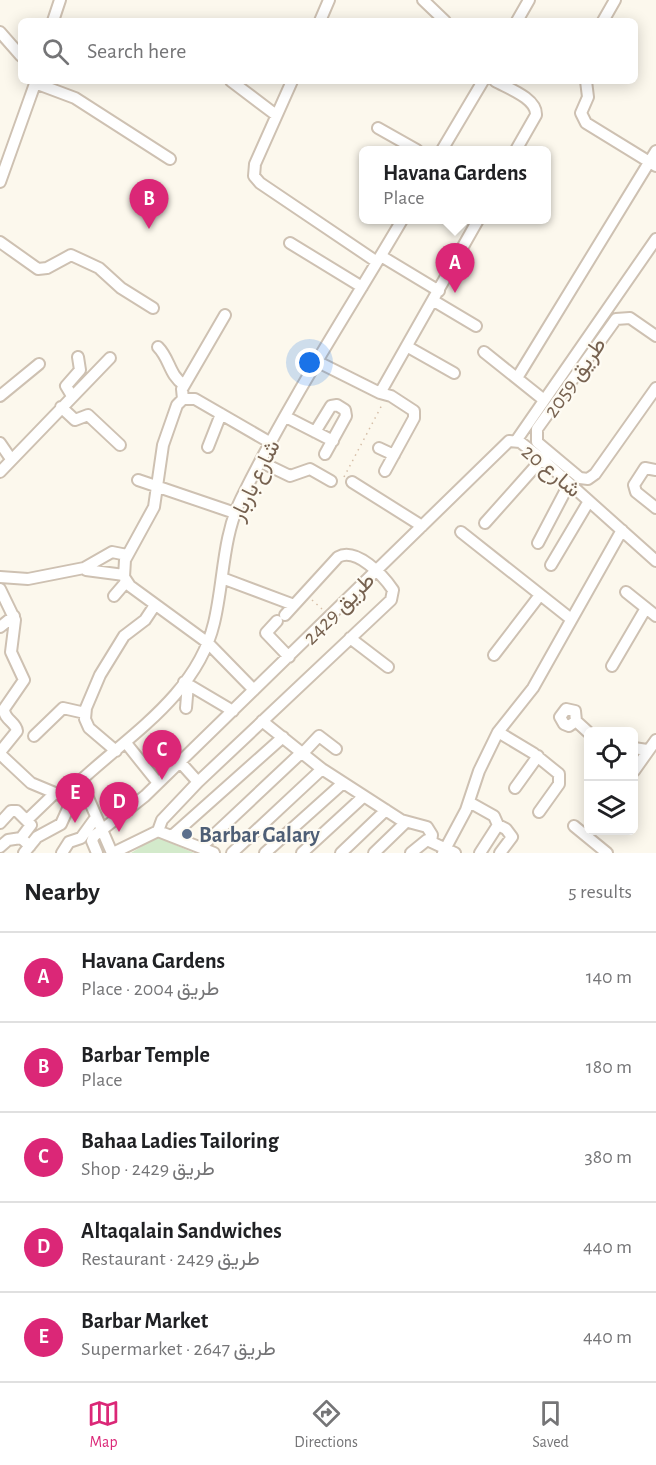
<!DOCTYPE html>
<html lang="en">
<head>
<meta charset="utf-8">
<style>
  :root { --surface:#fff; --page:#f6f6f6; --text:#202124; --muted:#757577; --line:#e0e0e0; --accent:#db2777 }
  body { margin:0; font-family:"Alegreya Sans",Vazirmatn,sans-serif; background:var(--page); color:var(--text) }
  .controls { position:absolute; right:18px; bottom:18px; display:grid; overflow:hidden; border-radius:9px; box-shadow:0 3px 15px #0003 }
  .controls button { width:54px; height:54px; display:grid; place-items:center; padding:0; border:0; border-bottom:2px solid var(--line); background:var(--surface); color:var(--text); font:30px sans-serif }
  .you { position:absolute; left:310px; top:363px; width:21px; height:21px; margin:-15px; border:4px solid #fff; border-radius:50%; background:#1a73e8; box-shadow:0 0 0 9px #1a73e833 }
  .badge { display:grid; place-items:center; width:39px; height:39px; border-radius:50%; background:var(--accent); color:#fff; font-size:20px; font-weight:700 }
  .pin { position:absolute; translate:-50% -50px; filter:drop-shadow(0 2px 3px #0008) }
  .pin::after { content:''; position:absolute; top:32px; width:21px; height:18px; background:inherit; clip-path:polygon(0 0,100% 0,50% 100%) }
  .popup { position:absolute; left:359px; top:146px; width:192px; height:78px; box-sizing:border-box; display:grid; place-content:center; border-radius:9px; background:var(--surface); filter:drop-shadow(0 2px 4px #0005); font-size:20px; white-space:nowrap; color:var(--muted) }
  .popup b { font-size:22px; color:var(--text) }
  .popup::after { content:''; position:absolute; left:50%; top:100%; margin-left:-12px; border:12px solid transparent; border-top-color:var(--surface) }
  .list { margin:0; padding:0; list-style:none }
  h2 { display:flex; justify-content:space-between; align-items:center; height:78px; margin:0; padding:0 24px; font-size:26px }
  h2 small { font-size:20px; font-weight:400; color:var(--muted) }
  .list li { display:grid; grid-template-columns:39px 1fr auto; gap:18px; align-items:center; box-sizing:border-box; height:90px; padding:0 24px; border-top:2px solid var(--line) }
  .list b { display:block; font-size:22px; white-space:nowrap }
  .list p { margin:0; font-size:20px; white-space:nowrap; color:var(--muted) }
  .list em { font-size:20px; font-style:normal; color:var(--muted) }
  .icon { flex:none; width:33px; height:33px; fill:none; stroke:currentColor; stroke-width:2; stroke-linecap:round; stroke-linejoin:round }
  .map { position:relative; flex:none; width:656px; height:853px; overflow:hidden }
  .search { position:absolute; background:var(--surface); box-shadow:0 3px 15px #0003; left:18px; right:18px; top:18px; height:66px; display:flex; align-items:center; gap:15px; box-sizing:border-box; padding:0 21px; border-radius:9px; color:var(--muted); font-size:22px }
  .sheet { height:528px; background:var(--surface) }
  nav { display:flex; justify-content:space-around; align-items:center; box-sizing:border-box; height:84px; border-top:2px solid var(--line); background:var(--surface); font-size:16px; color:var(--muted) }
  nav a { display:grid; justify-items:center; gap:3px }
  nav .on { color:var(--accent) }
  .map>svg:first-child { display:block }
</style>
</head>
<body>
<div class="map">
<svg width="656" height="853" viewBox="0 0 656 853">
  <rect width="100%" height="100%" fill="#fcf8ed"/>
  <path fill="#d3eacb" d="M157 837 194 853H131Z"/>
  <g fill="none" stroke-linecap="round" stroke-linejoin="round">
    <defs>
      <path id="minor" d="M423 0 445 21
        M53 21 60 0
        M320 21 329 0
        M517 21 529 0
        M603 21 615 0
        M0 32 21 56
        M231 81 276 115
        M292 81 255 164 254 176 260 183 377 262
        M495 81C507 88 537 98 536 115L516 150
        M586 81 588 97 581 113 586 123 656 166
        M35 83 75 98 170 159
        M378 128 417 150
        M442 150 483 81
        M0 182 36 81
        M0 242 38 269 47 268 71 255 99 268 121 288 153 308
        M290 243 362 287
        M381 256 439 291
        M434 301 476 326
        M656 336 630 318 616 319 537 429V442L580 478 588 479 595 474 656 388
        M158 347C170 359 169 375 184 385
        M408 347 454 373
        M484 352 544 400
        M318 362 380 393 391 396 414 411V418L385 471
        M517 378 656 151
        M380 393 478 220
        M0 396 39 364
        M72 396 66 386 80 370 78 357
        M183 399 182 389 225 315
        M61 407 75 420 88 415 120 445
        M286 417 333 441
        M315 432 331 406 337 405 345 410 346 416 325 454
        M516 441 656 239
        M0 443 11 459
        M208 447 221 414
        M379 448 394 455
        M261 462 290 476 310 469 331 481
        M656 470 645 468 634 485 636 492 656 508
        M0 472 110 358
        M138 480 235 513
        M352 482 422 526
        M485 523 542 459
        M461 532 571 619
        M538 543 569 484
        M551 565 589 501
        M86 570 124 575
        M0 577 28 579 84 568 112 552 127 555
        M222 578 294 605
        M0 589 15 620 11 652 24 680 4 709C4 720 16 722 17 731L0 752
        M626 592 656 616
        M114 596 126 582
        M277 621 266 633 289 657
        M0 627 14 616
        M350 638 388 667
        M494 655 540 595
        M612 666 646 608
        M184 682 233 711
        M254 690 208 643 130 586 124 577 125 560 154 507 163 445 177 405 183 399H195L271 443
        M186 708 188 684
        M262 721 322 769 401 820 427 827 432 835 431 842
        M576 721 569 726 564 724 560 717 566 709 575 711 576 721 588 732
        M498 732 533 753 559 774V784L539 812
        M34 736 63 708 85 713
        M126 743 158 783
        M634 748 647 750
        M116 751 89 728 85 719 86 708 100 675 124 636 145 620 155 605
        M303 753 319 736 336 749
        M0 754 31 783 67 798
        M180 762 198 782
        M634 771 656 740
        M66 793a10 10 0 1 1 20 0a10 10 0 1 1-20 0Z
        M78 783C128 736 197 695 214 623 224 582 222 538 241 499 288 403 348 312 402 220
        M515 788 538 756
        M86 793 112 853
        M469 802 494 816 498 825
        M27 820 54 794
        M0 823 11 811H17L31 825 21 838 30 846
        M574 826 607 853
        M158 831 162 820 198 782 391 600 393 590C383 575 356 547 338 557L285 615
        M173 835 283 737
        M0 847 8 840 21 838
        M201 847 302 752
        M24 853 37 837 61 824 71 802
        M62 853 69 842 81 838 94 820
        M97 853 92 841 94 836 145 796 509 441 520 442 542 459 656 561
        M113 853 158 831 214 853
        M232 853 322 769
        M265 853 343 783
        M302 853 364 796
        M341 853 386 810
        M374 853 405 823
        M411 853 427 840 455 853
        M443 853 466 810 479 771 498 732 533 688 622 530
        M480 853 498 825 506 829 512 837 500 853"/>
    </defs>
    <use href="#minor" stroke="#cec1b2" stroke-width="14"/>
    <path stroke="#d6bfa8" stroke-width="1.5" stroke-dasharray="1.5 4.5" stroke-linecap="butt" d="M344 477 383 403
      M312 600 322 609"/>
    <use href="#minor" stroke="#fff" stroke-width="10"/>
  </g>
  <circle fill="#5c6f8a" stroke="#fefbf3" stroke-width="2" cx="187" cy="834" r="6"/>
  <g text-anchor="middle" stroke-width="4.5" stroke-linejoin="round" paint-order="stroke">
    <g font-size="22" fill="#776250" stroke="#fefbf3">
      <text transform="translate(574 377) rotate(-55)" y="8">طريق 2059</text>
      <text transform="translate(552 470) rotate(40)" y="8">شارع 20</text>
      <text transform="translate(254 480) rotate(-64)" y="8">شارع باربار</text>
      <text transform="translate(338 608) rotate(-45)" y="8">طريق 2429</text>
    </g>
    <g font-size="22" font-weight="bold" fill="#4e5e75" stroke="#fefbf3" text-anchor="start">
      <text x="199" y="842">Barbar Galary</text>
    </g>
  </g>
</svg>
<div class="controls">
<button><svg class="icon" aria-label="locate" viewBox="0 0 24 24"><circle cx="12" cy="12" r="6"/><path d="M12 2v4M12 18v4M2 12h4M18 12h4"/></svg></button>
<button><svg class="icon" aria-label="layers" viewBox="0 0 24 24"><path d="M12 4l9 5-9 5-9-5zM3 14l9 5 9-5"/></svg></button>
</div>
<div class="you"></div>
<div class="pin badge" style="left:455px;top:293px">A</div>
<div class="popup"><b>Havana Gardens</b>Place</div>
<div class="pin badge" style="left:149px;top:229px">B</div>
<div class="pin badge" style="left:162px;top:780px">C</div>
<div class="pin badge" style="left:119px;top:832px">D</div>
<div class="pin badge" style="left:75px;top:823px">E</div>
<div class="search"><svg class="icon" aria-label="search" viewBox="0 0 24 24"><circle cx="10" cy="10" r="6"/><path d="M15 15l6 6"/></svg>Search here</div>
</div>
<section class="sheet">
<h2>Nearby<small>5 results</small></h2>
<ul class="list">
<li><span class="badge">A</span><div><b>Havana Gardens</b><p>Place · طريق 2004</p></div><em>140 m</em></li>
<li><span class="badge">B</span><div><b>Barbar Temple</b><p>Place</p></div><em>180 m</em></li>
<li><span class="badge">C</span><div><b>Bahaa Ladies Tailoring</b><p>Shop · طريق 2429</p></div><em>380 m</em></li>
<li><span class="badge">D</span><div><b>Altaqalain Sandwiches</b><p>Restaurant · طريق 2429</p></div><em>440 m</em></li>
<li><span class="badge">E</span><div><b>Barbar Market</b><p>Supermarket · طريق 2647</p></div><em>440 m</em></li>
</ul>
</section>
<nav>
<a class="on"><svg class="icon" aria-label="map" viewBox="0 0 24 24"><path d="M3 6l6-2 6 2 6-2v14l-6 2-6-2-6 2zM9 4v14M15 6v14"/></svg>Map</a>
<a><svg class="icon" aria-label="directions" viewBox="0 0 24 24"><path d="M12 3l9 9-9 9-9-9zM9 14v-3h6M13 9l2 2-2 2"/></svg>Directions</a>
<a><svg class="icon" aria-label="saved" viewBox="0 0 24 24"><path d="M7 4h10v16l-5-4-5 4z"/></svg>Saved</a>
</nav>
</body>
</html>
